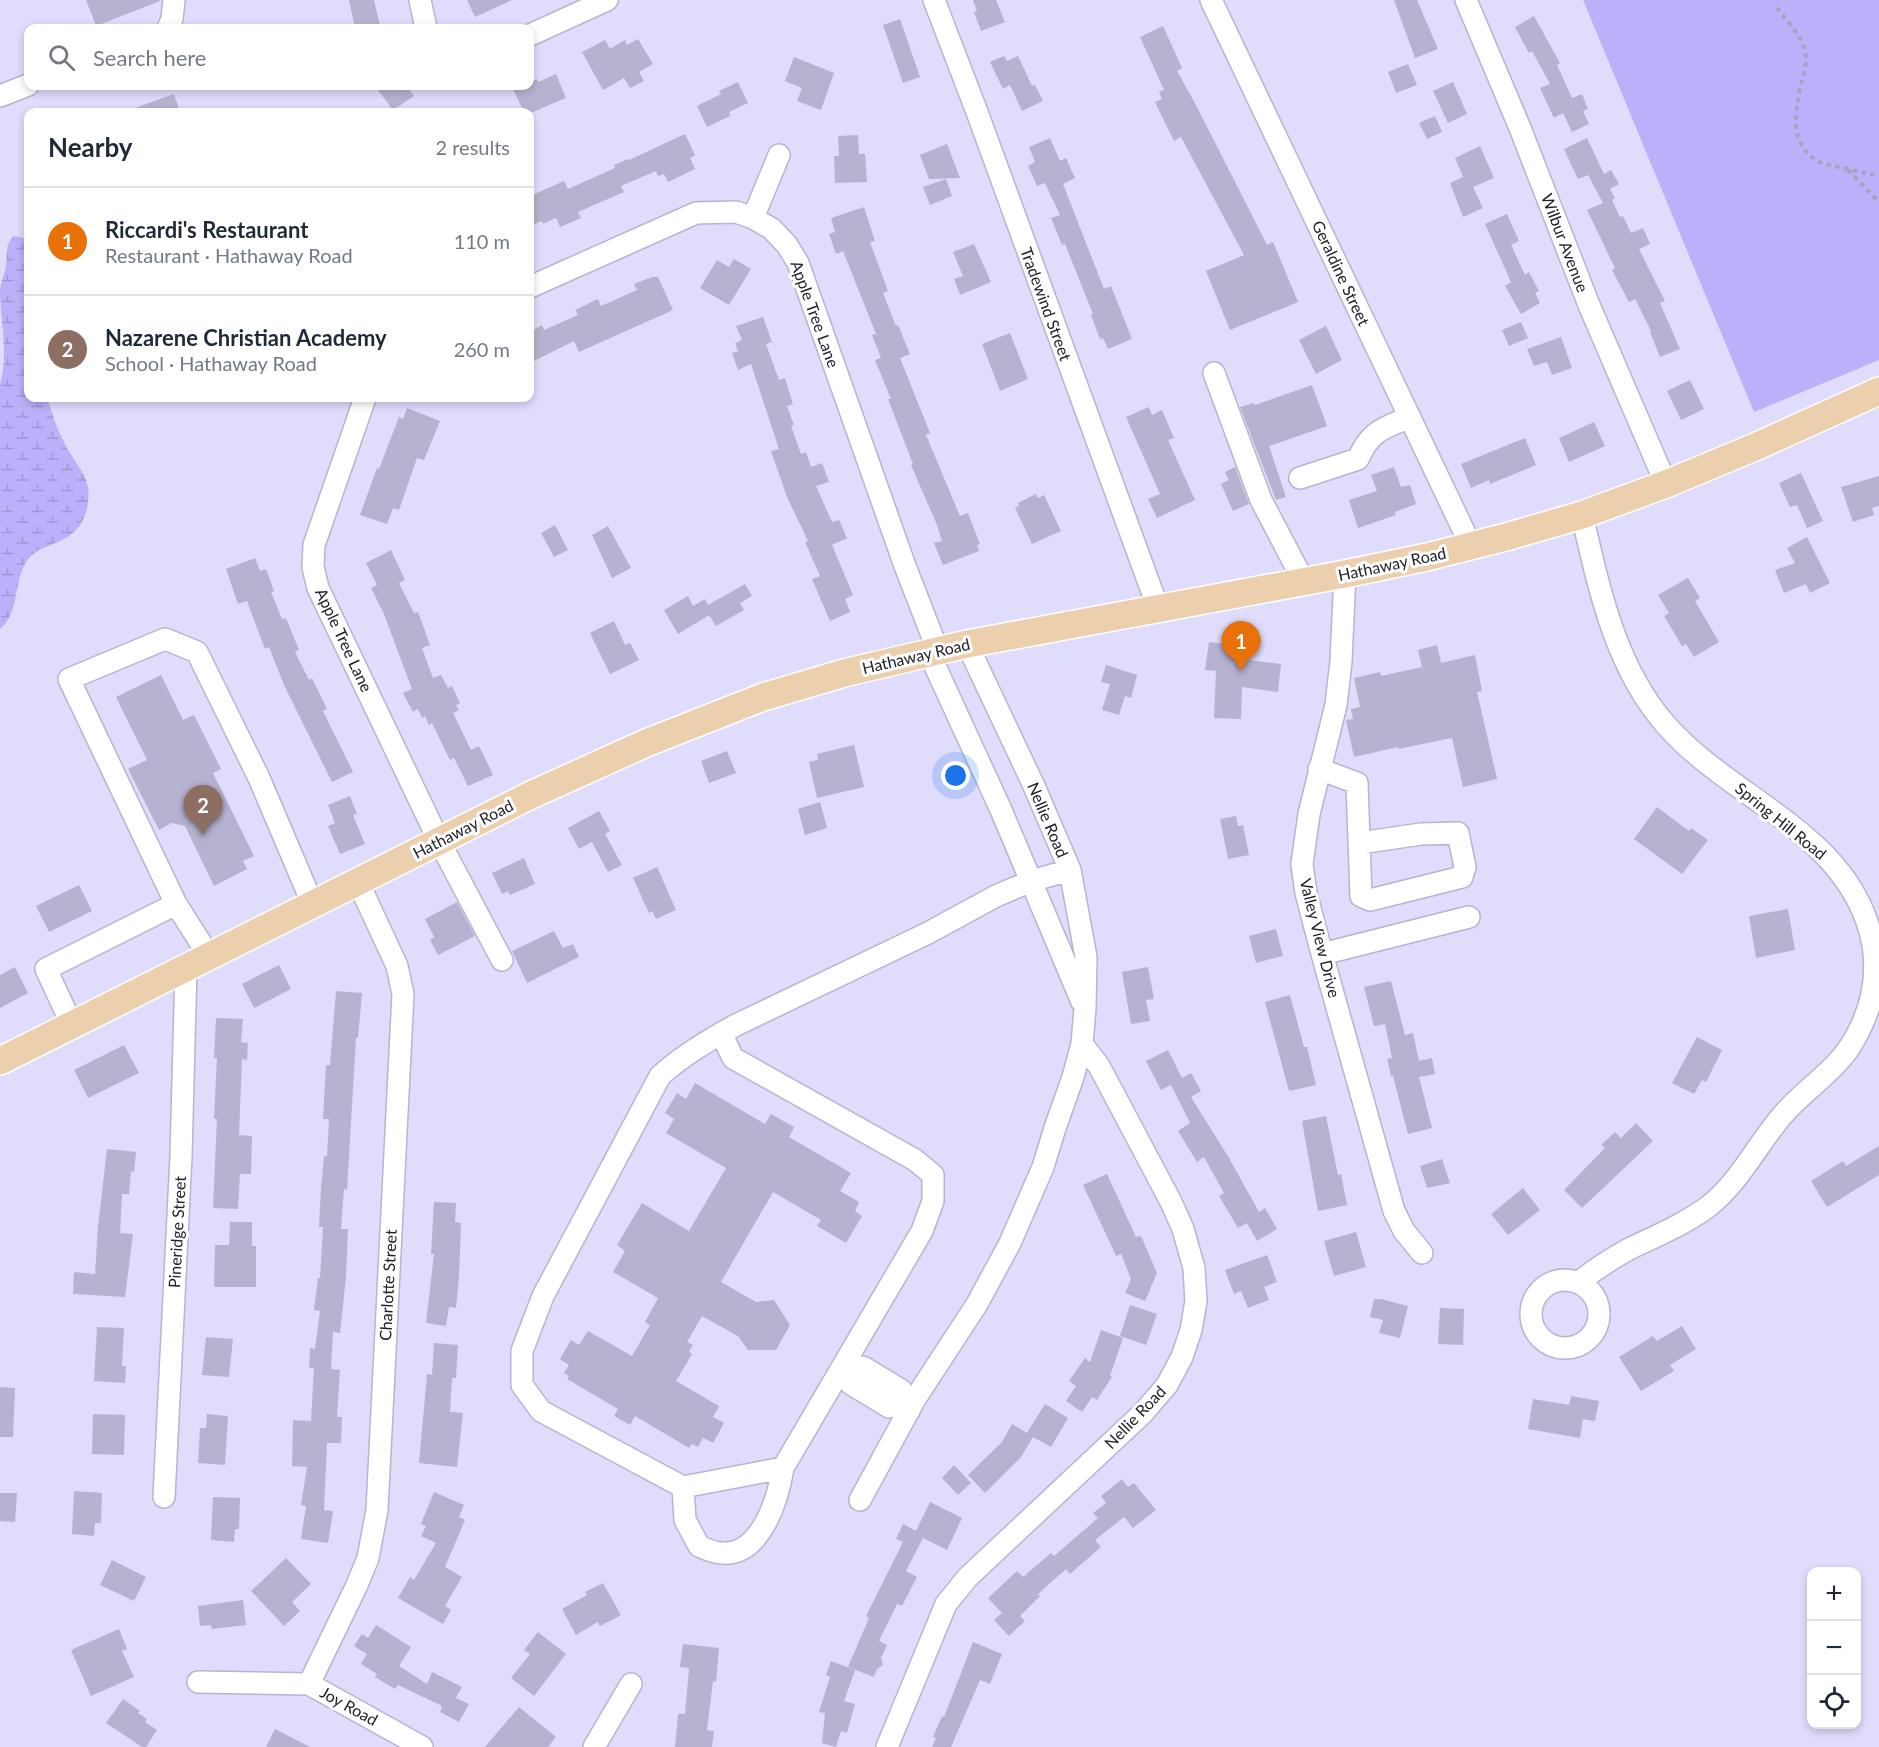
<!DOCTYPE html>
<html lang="en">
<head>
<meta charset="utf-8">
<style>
  :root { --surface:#fff; --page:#f2f2f3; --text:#1f2937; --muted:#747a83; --line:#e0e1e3; --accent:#a57129 }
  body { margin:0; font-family:Lato,sans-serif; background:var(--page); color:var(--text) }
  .controls { position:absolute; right:18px; bottom:18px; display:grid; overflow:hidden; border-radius:12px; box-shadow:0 3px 9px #0003 }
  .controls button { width:54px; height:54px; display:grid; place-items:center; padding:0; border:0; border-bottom:2px solid var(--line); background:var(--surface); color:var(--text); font:30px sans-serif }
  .you { position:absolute; left:956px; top:776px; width:21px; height:21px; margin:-15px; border:4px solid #fff; border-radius:50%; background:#1a73e8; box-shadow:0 0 0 9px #1a73e833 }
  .badge { display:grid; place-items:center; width:39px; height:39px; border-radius:50%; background:var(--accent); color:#fff; font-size:20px; font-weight:700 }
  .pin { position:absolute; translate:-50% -50px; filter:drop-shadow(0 2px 3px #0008) }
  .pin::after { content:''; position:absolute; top:32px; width:21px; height:18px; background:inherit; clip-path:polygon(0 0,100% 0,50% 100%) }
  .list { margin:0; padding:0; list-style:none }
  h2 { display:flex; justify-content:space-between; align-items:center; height:78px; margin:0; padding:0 24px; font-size:26px }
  h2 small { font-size:20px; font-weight:400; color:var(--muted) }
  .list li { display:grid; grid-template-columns:39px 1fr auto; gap:18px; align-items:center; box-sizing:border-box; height:108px; padding:0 24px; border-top:2px solid var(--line) }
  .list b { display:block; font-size:22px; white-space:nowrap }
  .list p { margin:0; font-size:20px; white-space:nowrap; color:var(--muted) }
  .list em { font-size:20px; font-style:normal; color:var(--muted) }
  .icon { flex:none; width:33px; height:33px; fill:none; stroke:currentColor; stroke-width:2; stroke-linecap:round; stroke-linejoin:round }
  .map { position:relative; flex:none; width:1879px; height:1747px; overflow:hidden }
  .search { position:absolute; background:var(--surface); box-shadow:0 3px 9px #0003; left:24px; top:24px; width:510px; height:66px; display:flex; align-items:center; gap:15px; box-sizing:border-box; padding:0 21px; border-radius:12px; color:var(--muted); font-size:22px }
  .panel { position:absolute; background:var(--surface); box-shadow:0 3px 9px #0003; left:24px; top:108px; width:510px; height:294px; border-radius:12px }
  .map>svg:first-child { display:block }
</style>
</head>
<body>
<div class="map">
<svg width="1879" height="1747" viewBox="0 0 1879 1747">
  <defs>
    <pattern id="wetland-marsh" width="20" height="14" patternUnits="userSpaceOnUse" patternTransform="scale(1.5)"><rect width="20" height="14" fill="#bab1fa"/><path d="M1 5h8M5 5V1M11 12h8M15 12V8" fill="none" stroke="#a098d6"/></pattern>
  </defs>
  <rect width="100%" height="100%" fill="#dfdcfc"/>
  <path fill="#bab1fa" d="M1583 0H1879V360L1754 412Z"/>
  <path fill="url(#wetland-marsh)" d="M14 236 28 239V398H47C52 412 56 427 63 440 69 454 80 466 86 480 92 495 87 520 75 531 60 546 38 544 26 562 14 582 19 614 0 629V384C9 355 0 319 0 289 1 281 5 274 6 266 8 254 4 245 14 236Z"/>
  <path fill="#b6b3d1" d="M86 0H159L160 1 96 26Z
    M349 0H374L380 26 355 28Z
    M467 0H512L475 17Z
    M973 0H996L1005 22 981 31 974 12 977 11Z
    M1394 0H1417L1438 49 1415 58Z
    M1534 16 1560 63 1557 65 1572 98 1582 94 1588 109 1583 111 1589 124 1572 132 1563 113 1554 118 1540 88 1550 84 1532 51 1529 53 1515 27Z
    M900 19 920 77 903 83 883 25Z
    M1163 26 1182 68 1177 71 1197 107 1267 245 1273 242 1298 302 1230 330 1206 271 1244 255 1181 137 1174 141 1155 102 1162 99 1159 92 1164 90 1140 37Z
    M638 39 653 64 639 72 644 81 630 88 624 78 603 90 582 52 605 40 610 49 625 40 627 45Z
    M1004 56 1007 61 1018 56 1032 86 1035 85 1043 101 1022 111 1010 85 1003 89 990 62Z
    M794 57 834 73 821 110 797 101 802 88 785 81Z
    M1408 64 1417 85 1396 93 1388 72Z
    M556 74 566 98 533 112H524L513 89 521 86H530V82L537 79 538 82Z
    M738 82 748 103 729 112 730 116 707 127 697 106 721 94 719 91Z
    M1453 82 1467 114 1448 123 1433 91Z
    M375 86H406L414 96 393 110Z
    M174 94 180 112H128L127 111Z
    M1435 116 1442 132 1427 139 1419 123Z
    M685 134 695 155 690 158 695 169 668 182 664 174 658 176 656 171 621 186 624 192 578 212 581 218 560 227 556 218 543 224 542 221 530 226V196L564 181 568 189 615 168 614 165 628 159 629 160Z
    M858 135 859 154H865L867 182 835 183 834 156H839L838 136Z
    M1050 138 1060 161 1066 158 1075 178 1063 184 1104 289 1111 286 1132 339 1108 349 1103 338 1100 339 1091 315 1093 314 1065 244 1062 245 1051 218 1060 215 1045 183 1037 186 1028 166 1035 162 1029 147Z
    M1587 138 1604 174 1611 170 1619 184 1610 189 1615 198 1612 200 1620 217 1623 216 1631 233 1643 228 1650 244 1639 249 1665 301 1660 303 1680 349 1660 357 1650 332 1651 331 1635 299 1629 302 1612 270 1615 268 1587 210 1603 203 1588 175 1578 179 1564 149Z
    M947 144 960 178 929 179 920 155Z
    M1480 146 1494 178 1473 187 1483 208 1463 217 1450 183 1463 177 1455 158Z
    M946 179 952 196 930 205 923 187Z
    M864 207 875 241 870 242 888 291 883 293 896 326 898 325 910 354 900 358 930 433 926 435 960 516 968 513 980 544 977 545 979 551 943 565 934 543 942 541 937 525 911 465 913 464 888 399H891L875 360 881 358 872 335 876 334 843 251 836 254 829 234 835 232 831 218Z
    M1507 214 1519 241 1511 245 1525 275 1529 272 1539 291 1535 293 1540 303 1521 314 1505 286 1511 282 1485 224Z
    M974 244 991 282 960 295 954 279 963 276 953 252Z
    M734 259 751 269 729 305 700 288 717 260 729 267Z
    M652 277H658L673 310 579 352 574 341 530 363V332L542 325 544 330 578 315 575 310 598 299 601 306 637 290 634 284Z
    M763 317 772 342 766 344 779 380 785 378 793 404 787 406 794 425 791 426 801 454 806 452 811 467 822 463 829 482 816 486 832 522 839 520 847 538 832 545 853 595 845 599 850 612 830 621 812 579 820 576 805 542 808 541 787 497 771 451 779 449 751 364 738 370 732 353 738 351 735 343 742 340 736 326Z
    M1521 322 1528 338 1509 346 1502 330Z
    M1326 326 1342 360 1316 374 1299 340Z
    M1010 333 1028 379 1000 391 982 344Z
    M1561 337 1572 368 1552 375 1547 362 1534 366 1527 349Z
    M1690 380 1704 409 1681 420 1667 391Z
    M1312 385 1327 426 1269 446 1286 497 1276 500 1240 407 1254 403 1255 405Z
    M1149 407 1152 415 1162 410 1174 438 1168 440 1195 500 1157 518 1148 499 1160 494 1126 417Z
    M407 408 440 421 424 460 417 458 399 510 393 508 387 524 360 515 377 468 379 469 399 417 403 419Z
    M1594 422 1605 446 1569 462 1559 438Z
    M1525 438 1536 465 1490 484 1489 480 1471 488 1461 464Z
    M1235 467 1249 504 1233 511 1221 484 1229 480 1225 472Z
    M1394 467 1401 487 1410 485 1416 504 1395 512 1396 515 1358 528 1349 500 1377 491 1371 475Z
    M1801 473 1823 521 1807 528 1797 505 1790 507 1779 483Z
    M1879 476V506L1872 508 1874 515 1853 522 1841 487Z
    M1036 494 1038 498 1044 495 1061 531 1032 544 1015 508 1019 506 1018 503Z
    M555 525 568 550 554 557 541 533Z
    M608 526 631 568 612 578 592 535Z
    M1807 537 1830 583 1810 593 1806 584 1784 593 1775 570 1795 563 1787 548Z
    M391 550 405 580 399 583 414 613 418 612 430 645 422 648 433 678 441 675 448 688 452 686 460 703 456 705 459 710 453 713 471 750 479 746 493 775 468 786 454 758 450 760 432 723 429 725 425 716 422 718 418 709 413 712 403 693 412 689 384 614 371 588 377 585 366 563Z
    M255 558 260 571 266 569 274 591 271 592 282 619 286 618 299 650 295 652 309 680 312 678 327 709 323 711 353 772 332 782 284 685 269 647 265 649 247 601 238 604 226 569Z
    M1688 578 1700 598 1695 601 1719 642 1694 657 1686 644 1682 646 1664 616 1669 613 1658 595Z
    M745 584 752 596 740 603 744 610 716 626 709 615 678 634 664 610 688 596 693 606 705 599 708 605Z
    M614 621 625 645 630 643 639 660 610 674 590 633Z
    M1209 642 1250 647 1248 660 1281 664 1278 692 1242 687 1241 719 1214 718 1216 671 1205 670Z
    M1437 645 1441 663 1475 655 1482 691 1477 692 1497 779 1463 787 1452 738 1398 749V747L1354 757 1346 720 1353 719 1351 709 1360 707 1354 678 1380 672 1381 676 1422 667 1418 650Z
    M1106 665 1137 675 1131 698 1125 696 1119 715 1102 710 1110 684 1101 682Z
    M161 675 183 720 194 715 221 769 213 773 254 856 243 861 247 869 214 886 185 826 172 823 159 830 128 769 147 760 116 697Z
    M854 745 864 787 817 798 809 762 818 760 817 754Z
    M727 751 736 773 709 783 701 761Z
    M350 796 357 814 353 815 365 844 340 854 328 826 335 823 328 805Z
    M820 802 827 828 805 835 798 809Z
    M1657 807 1689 831 1691 828 1708 840 1682 874 1634 839Z
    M599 811 610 831 605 834 622 865 608 872 592 842 579 849 568 828Z
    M1236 816 1238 826 1243 825 1249 855 1228 859 1220 819Z
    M524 858 535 884 510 895 508 891 502 894 492 873Z
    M657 867 676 910 656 919 652 911 649 913 633 878Z
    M79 885 92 911 49 932 36 906Z
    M457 902 475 936 438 955 430 940 434 937 425 919Z
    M1788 909 1795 950 1756 958 1749 916Z
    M1276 929 1283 956 1256 963 1249 936Z
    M554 931 563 948 573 944 579 957 527 983 512 951Z
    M279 965 291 989 254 1008 242 984Z
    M15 967 28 993 0 1008V975Z
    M1148 967 1154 999 1146 1000 1150 1021 1131 1024 1122 972Z
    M1391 981 1405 1035 1413 1033 1419 1061 1432 1058 1435 1074 1419 1077 1432 1128 1408 1134 1393 1076H1391L1387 1059 1392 1058 1385 1024 1374 1026 1364 987Z
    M336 991 362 993 358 1038H356L347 1190 344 1189 341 1229H348L346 1277 340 1333 333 1332 331 1369 340 1370 337 1417H342L341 1443H327L324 1510 333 1511 328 1543 301 1539 306 1506 301 1505 307 1467 292 1466 293 1420 311 1421 314 1368H309L310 1348 315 1349 320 1311 314 1310 318 1278H320L323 1227H319L321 1188 324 1156H327L329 1119H323L326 1065H330Z
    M1290 995 1304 1047H1307L1316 1085 1289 1091 1265 1002Z
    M216 1018 243 1019 241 1042 248 1043 247 1060 242 1059 239 1135 252 1136 251 1174H240L238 1209 213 1208 217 1119H214L217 1058H214Z
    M1697 1037 1722 1050 1706 1082 1702 1080 1694 1094 1672 1083Z
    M124 1045 139 1073 88 1098 74 1070Z
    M1168 1050 1182 1078 1191 1073 1201 1091 1191 1097 1229 1158 1259 1212 1265 1208 1277 1229 1257 1241 1247 1223 1238 1228 1219 1196 1224 1193 1204 1157 1197 1162 1178 1131 1190 1123 1171 1085 1161 1090 1146 1061Z
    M695 1083 765 1124 771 1114 794 1127 789 1137 851 1173 840 1191 859 1202 855 1211 862 1216 846 1243 817 1226 821 1220 773 1192 721 1282 756 1302 774 1300 790 1325 776 1350H748L738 1336 702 1316 687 1342 693 1345 689 1352 692 1354 676 1381 719 1406 713 1417 724 1423 713 1443 703 1438 698 1447 692 1444 689 1448 635 1416 630 1425 614 1416 618 1409 567 1379 569 1376 564 1373 569 1365 560 1359 571 1340 579 1345 588 1331 632 1356 650 1325 645 1322 658 1298 613 1272 625 1251 617 1245 642 1203 689 1231 726 1168 666 1133 674 1119 665 1113 677 1093 686 1099Z
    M1326 1116 1338 1175 1341 1174 1347 1205 1318 1211 1302 1121Z
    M1636 1123 1653 1141 1582 1208 1564 1190 1605 1148 1601 1145 1615 1132 1621 1138Z
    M1879 1146V1175L1827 1207 1811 1181 1843 1161 1846 1166Z
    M107 1149 136 1152 134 1172 131 1171 129 1194H122L120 1233 133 1234 125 1297 73 1294 74 1272 95 1274 98 1227Z
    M1442 1159 1450 1183 1427 1188 1420 1166Z
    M1107 1174 1136 1237 1141 1236 1157 1273 1145 1301 1125 1293 1131 1279 1121 1254 1116 1256 1083 1185Z
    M1523 1188 1540 1210 1508 1235 1491 1214Z
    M434 1202 456 1203 455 1222 461 1223 459 1277 456 1308 449 1307 446 1326 426 1323 434 1254H431Z
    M230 1222H252V1246H256V1287H214L215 1245H229Z
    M1356 1232 1366 1267 1334 1276 1324 1241Z
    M1267 1255 1277 1282 1264 1287 1269 1300 1248 1308 1241 1291 1234 1294 1225 1270Z
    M1374 1299H1381L1408 1306 1400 1338 1379 1333 1383 1320 1370 1317Z
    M1130 1305 1157 1314 1146 1345 1120 1336Z
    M1440 1308 1464 1309 1463 1345 1438 1344Z
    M1682 1326 1696 1349 1670 1365 1674 1371 1641 1391 1619 1357 1653 1336 1657 1341Z
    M97 1327 124 1328 122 1366H126L125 1383 94 1381Z
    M1101 1330 1123 1338 1110 1376 1112 1377 1097 1400 1092 1397 1082 1412 1066 1401 1076 1386 1069 1381 1085 1358 1090 1362Z
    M206 1337 233 1339 229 1377 202 1375Z
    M434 1343 458 1345 456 1378H452L450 1412 463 1413 457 1467 419 1463 427 1374 432 1375Z
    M0 1387 15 1388 13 1437H0Z
    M1571 1396 1599 1401 1595 1421 1583 1419 1580 1438 1528 1429 1533 1399 1569 1405Z
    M1045 1404 1068 1418 1051 1447 1033 1437 1021 1457 985 1493 968 1475 1002 1442 1012 1424 1027 1433Z
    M93 1414 125 1415 124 1455 92 1454Z
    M207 1414 228 1416 225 1465 198 1463 200 1428H206Z
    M954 1465 971 1483 958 1495 942 1478Z
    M1122 1479 1128 1487 1134 1483 1156 1510 1133 1528 1124 1517 1095 1540 1101 1547 1070 1574 1066 1569 1038 1594 1040 1596 1020 1616 1025 1621 1009 1636 994 1620 1002 1613 988 1598 1017 1571 1023 1577 1051 1553 1054 1556 1098 1518 1093 1513 1106 1503 1101 1496Z
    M74 1491 102 1493 101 1523H95L94 1536 72 1534Z
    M434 1492 464 1505 459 1517 465 1520 445 1567 462 1577 445 1606 451 1610 443 1624 398 1598 410 1577 414 1580 436 1543 421 1536 426 1526 421 1524Z
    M0 1493H17L15 1522 0 1521Z
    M213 1497 240 1498 239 1529H235L234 1542 211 1540Z
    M930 1502 962 1518 947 1550 923 1538 906 1571 917 1577 902 1606 897 1604 879 1641 887 1645 881 1658 883 1665 877 1669 874 1677 848 1667 869 1618 866 1616 903 1542 896 1539 903 1524 916 1531Z
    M286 1558 311 1584 292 1602 300 1611 284 1626 251 1591Z
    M112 1560 146 1577 134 1601 100 1585Z
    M603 1583 621 1615 600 1626 598 1622 576 1635 562 1609 587 1595 585 1592Z
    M243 1600 246 1625 212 1629 211 1625 200 1626 198 1606Z
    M376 1625 411 1647 399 1666 427 1684 432 1672 462 1687 456 1698 469 1704 459 1722 440 1712 442 1706 398 1685 395 1689 375 1677 377 1674 361 1664 367 1654 354 1646 362 1634 368 1638Z
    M119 1629 127 1649 122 1651 134 1677 91 1696 71 1650Z
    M538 1632 566 1654 534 1696 511 1678 530 1654 524 1650Z
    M973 1642 1002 1654 990 1684 980 1680 951 1747H932L936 1738 933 1737 942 1716 944 1717Z
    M683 1644 719 1648 716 1682 713 1681 707 1730 714 1731 712 1747H675L678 1714H685L689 1668 680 1667Z
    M831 1661 855 1670 844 1701 855 1704 847 1733 841 1731 836 1747 822 1743 825 1713 819 1712 830 1677 826 1675Z
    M123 1699 140 1711 138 1713 147 1719 145 1722 157 1730 146 1747H142L106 1723Z
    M519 1707 556 1737 548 1747H485Z
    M275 1729 310 1747H266Z"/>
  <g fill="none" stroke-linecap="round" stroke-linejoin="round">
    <defs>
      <path id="minor" d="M420 0 426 28
        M934 0 977 112 1158 608
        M1211 0 1471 546
        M1466 0 1520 128 1589 305 1666 484
        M168 28 172 19 174 0
        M530 35 607 0
        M0 96 28 85
        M753 218 779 155
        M530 287 696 213 736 212 753 218 772 229 787 245 798 263 905 566 938 651
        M1214 373 1261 500 1304 582
        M365 398 314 545 313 567 318 588 439 841 502 960
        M1300 478 1358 459C1371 430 1382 429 1410 417
        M1345 574 1341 661 1336 705 1309 814 1302 864 1306 893 1322 954 1394 1211 1404 1231 1422 1253
        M929 653 1001 810 1082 1002
        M1319 769 1357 783 1361 896 1370 900 1462 877 1465 867 1458 833 1421 834 1360 843
        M176 904 209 956
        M1322 954 1469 917
        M72 1025 46 969 176 904 69 679 165 639 197 652 259 778 313 905
        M721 1033 733 1058 915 1160 933 1175V1201L922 1231 783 1468 683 1487 541 1411 522 1385V1351L543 1296 660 1076C683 1055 709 1040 736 1025L928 933 996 896 1031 881 1070 870
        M1531 1314a34 34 0 1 1 68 0a34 34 0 1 1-68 0Z
        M1578 1283C1594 1270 1611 1259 1629 1249 1656 1236 1685 1224 1709 1206 1743 1179 1760 1138 1789 1108 1808 1088 1831 1073 1847 1051 1869 1019 1879 984 1873 945 1853 834 1732 801 1666 725 1615 667 1599 588 1582 515
        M852 1373 851 1384 889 1407 900 1405 909 1411
        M852 1373 863 1367 901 1390 900 1405
        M683 1487 685 1520 699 1546C706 1549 714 1553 722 1553 761 1556 778 1499 783 1468
        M164 1497 181 1156 186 967
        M860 1500 915 1399 977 1304 1010 1243 1043 1167 1055 1128 1073 1077 1082 1044 1085 1008 1086 957 1070 870 1034 786 967 644
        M198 1682 309 1684 422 1747
        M309 1684 357 1585 368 1558 377 1510 403 994 397 966 358 882
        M594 1747 631 1684
        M887 1747 946 1604 968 1577 1143 1413 1167 1385 1182 1357 1191 1330 1196 1301 1194 1268 1183 1229 1171 1202 1099 1066 1082 1044"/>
      <path id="major" d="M0 1061 531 795 646 743 763 697 844 673 967 644 1345 574 1427 557 1506 537 1582 515 1666 484 1755 447 1879 391"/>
    </defs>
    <use href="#minor" stroke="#b7b4d2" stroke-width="24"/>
    <use href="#major" stroke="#fff" stroke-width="30"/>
    <path stroke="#a6a3bd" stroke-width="4" stroke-dasharray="4.5 4.5" stroke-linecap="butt" d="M1777 8C1788 22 1803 37 1806 56 1807 65 1803 75 1801 84 1795 114 1788 145 1821 163L1879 176
      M1848 170 1879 202"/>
    <use href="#minor" stroke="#fff" stroke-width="21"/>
    <use href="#major" stroke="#eccfac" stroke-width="27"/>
  </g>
  <g text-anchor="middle" stroke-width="6" stroke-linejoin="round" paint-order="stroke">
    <g font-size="16" fill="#21202b" stroke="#fff">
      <text transform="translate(1565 243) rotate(69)" y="6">Wilbur Avenue</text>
      <text transform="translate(1341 273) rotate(65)" y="6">Geraldine Street</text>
      <text transform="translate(1046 304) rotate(70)" y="6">Tradewind Street</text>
      <text transform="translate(815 314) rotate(70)" y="6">Apple Tree Lane</text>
      <text transform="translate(1392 564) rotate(-12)" y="6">Hathaway Road</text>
      <text transform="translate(344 640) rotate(65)" y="6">Apple Tree Lane</text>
      <text transform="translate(916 656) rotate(-13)" y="6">Hathaway Road</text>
      <text transform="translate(1048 820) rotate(67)" y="6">Nellie Road</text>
      <text transform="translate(1781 821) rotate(39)" y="6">Spring Hill Road</text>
      <text transform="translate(463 829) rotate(-27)" y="6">Hathaway Road</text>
      <text transform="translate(1320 938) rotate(76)" y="6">Valley View Drive</text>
      <text transform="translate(177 1232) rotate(-87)" y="6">Pineridge Street</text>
      <text transform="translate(388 1285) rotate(-87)" y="6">Charlotte Street</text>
      <text transform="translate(1135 1417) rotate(-46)" y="6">Nellie Road</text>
      <text transform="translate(349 1706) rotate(29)" y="6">Joy Road</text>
    </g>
  </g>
</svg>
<div class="controls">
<button>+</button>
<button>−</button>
<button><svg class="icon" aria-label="locate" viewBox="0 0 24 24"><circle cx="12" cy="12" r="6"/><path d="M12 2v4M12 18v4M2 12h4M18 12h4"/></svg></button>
</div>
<div class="you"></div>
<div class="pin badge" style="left:1241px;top:671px;background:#e8710a">1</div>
<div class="pin badge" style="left:203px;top:835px;background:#8d6e63">2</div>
<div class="search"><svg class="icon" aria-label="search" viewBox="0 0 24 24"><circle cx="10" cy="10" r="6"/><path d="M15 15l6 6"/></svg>Search here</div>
<section class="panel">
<h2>Nearby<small>2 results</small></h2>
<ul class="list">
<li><span class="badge" style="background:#e8710a">1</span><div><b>Riccardi's Restaurant</b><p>Restaurant · Hathaway Road</p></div><em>110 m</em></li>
<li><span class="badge" style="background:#8d6e63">2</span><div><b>Nazarene Christian Academy</b><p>School · Hathaway Road</p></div><em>260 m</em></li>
</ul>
</section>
</div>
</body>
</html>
